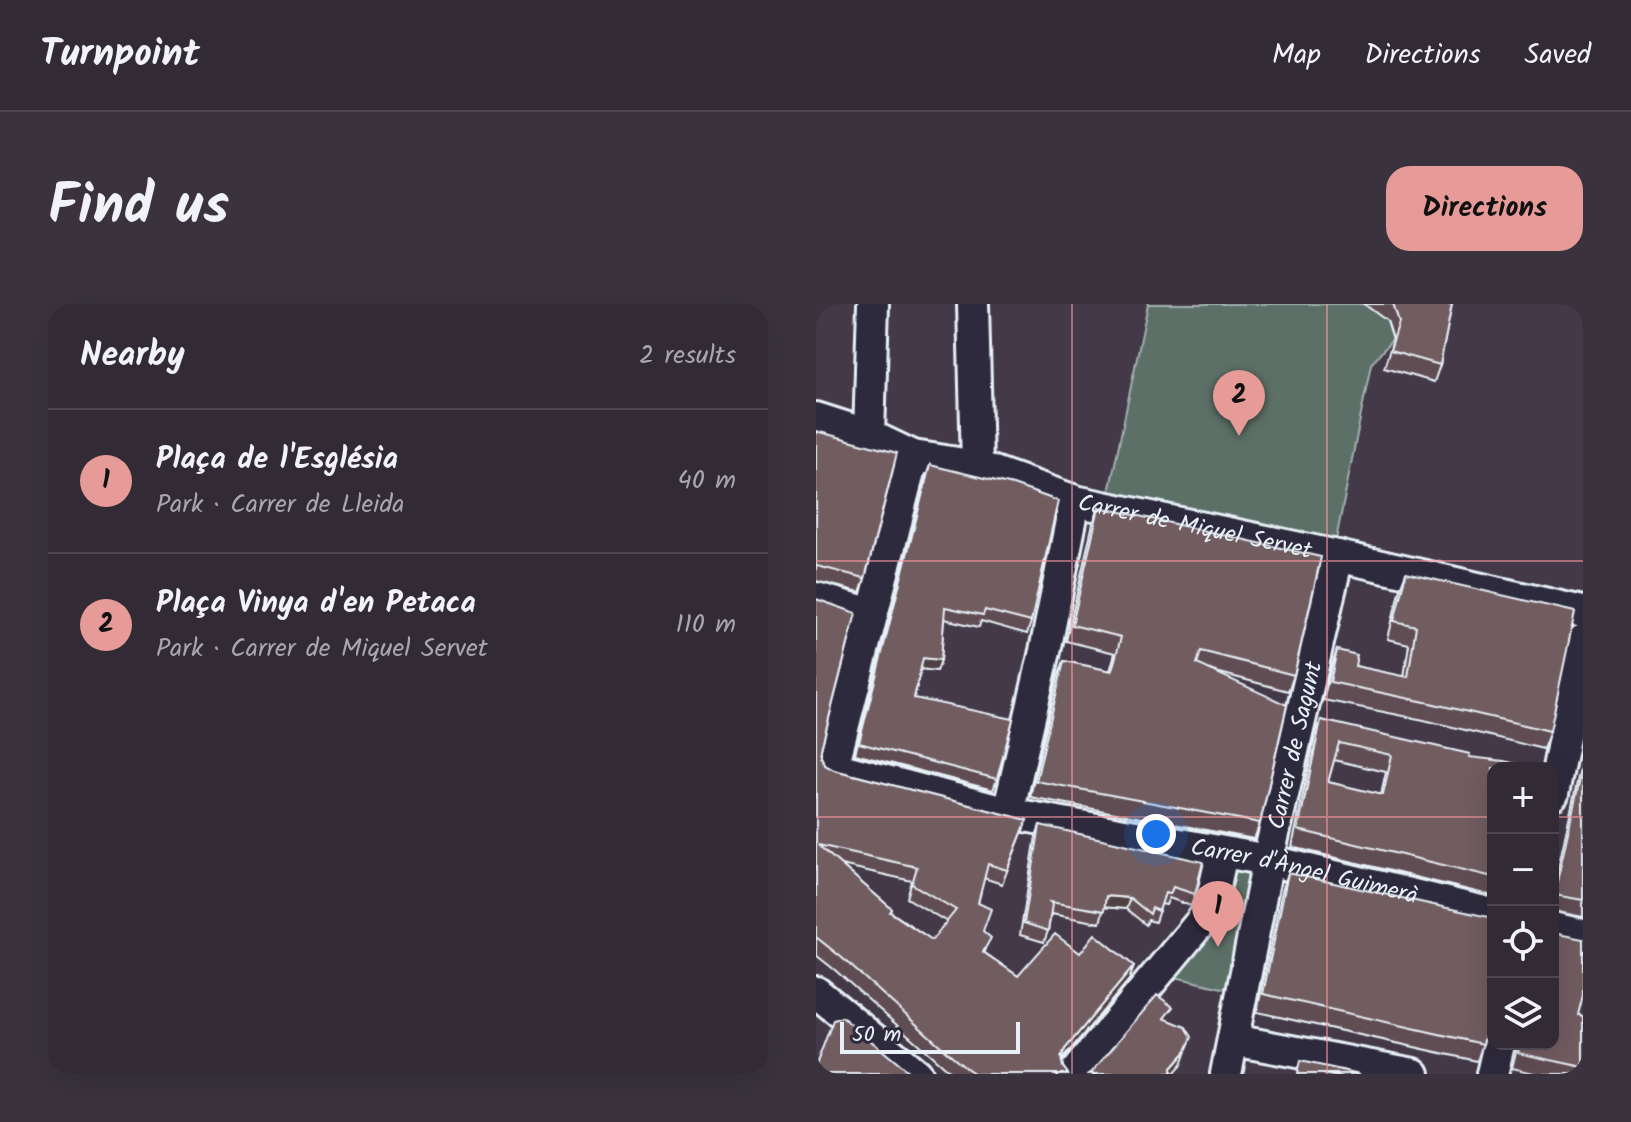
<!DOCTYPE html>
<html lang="en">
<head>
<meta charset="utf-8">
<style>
  :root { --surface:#322b36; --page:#3a333e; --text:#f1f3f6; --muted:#a8a7ad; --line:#4d4751; --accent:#e69b98 }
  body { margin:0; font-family:Kalam,sans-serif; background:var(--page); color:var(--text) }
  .controls { position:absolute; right:24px; bottom:24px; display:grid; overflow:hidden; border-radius:16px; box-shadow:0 8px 32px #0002 }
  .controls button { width:72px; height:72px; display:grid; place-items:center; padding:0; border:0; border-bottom:2px solid var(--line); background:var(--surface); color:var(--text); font:40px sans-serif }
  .scale { position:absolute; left:24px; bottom:20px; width:180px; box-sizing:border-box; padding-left:8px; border:4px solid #e8f1f8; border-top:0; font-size:22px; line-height:28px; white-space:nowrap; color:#e8f1f8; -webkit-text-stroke:6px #2f2a3d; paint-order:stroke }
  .you { position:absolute; left:340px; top:530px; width:28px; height:28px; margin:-20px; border:6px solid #fff; border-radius:50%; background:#1a73e8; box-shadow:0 0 0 12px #1a73e833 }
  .badge { display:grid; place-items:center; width:52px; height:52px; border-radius:50%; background:var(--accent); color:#111; font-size:26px; font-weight:700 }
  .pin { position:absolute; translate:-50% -66px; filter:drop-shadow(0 2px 4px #0008) }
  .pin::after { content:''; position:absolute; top:42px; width:28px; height:24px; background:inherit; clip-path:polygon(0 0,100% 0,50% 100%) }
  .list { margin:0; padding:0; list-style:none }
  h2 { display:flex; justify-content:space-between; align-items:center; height:104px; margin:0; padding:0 32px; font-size:34px }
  h2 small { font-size:26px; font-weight:400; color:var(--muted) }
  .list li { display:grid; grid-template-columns:52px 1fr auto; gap:24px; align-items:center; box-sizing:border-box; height:144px; padding:0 32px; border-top:2px solid var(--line) }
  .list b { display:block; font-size:30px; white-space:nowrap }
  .list p { margin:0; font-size:26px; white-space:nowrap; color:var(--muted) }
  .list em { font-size:26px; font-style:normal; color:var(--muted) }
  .icon { flex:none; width:44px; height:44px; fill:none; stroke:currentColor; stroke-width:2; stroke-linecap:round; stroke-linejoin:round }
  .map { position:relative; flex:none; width:767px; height:770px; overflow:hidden; border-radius:24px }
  header { display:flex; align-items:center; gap:48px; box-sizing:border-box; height:112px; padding:0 40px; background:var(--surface); border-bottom:2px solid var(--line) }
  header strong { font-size:38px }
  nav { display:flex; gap:44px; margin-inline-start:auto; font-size:28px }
  .intro { display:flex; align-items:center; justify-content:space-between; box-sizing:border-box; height:192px; padding:0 48px }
  h1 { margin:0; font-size:56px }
  .button { padding:20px 36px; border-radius:24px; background:var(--accent); color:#111; font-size:28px; font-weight:700 }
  main { display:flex; gap:48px; padding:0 48px }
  aside { flex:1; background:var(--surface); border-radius:24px; box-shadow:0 8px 32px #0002 }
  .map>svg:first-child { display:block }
</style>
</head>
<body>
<header>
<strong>Turnpoint</strong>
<nav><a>Map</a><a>Directions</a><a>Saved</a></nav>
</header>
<div class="intro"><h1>Find us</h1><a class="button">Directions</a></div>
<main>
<aside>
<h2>Nearby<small>2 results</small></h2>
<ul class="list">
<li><span class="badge">1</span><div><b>Plaça de l'Església</b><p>Park · Carrer de Lleida</p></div><em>40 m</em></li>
<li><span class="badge">2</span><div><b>Plaça Vinya d'en Petaca</b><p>Park · Carrer de Miquel Servet</p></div><em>110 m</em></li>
</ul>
</aside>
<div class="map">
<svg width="767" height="770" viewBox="0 0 767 770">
  <rect width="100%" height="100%" fill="#433948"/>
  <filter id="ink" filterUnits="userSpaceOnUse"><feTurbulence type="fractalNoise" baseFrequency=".0125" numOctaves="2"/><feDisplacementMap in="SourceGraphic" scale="16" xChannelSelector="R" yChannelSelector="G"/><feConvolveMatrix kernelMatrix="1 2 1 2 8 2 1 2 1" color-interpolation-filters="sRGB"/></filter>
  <g filter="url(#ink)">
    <path fill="#5d6f67" stroke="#a2b0b0" stroke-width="2" d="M332 0H548L571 17 577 35 555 60 517 251 290 203Z
      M412 560 442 568 419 687 355 672Z"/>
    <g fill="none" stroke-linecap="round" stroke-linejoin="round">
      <defs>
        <g id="minor">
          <path d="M157 0 161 162"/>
          <path id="s1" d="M0 114 53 131 97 152 161 162 259 197 517 251 767 308"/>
          <path d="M53 131 57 0"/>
          <path id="s2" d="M97 152 17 463 192 509 452 556 677 610"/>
          <path d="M0 294 56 310"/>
          <path d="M737 490 767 336"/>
          <path d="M192 509 229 347 259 197"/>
          <path d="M737 624 767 631"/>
          <path d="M0 688 100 770"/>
          <path d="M417 736 598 770"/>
          <path d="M258 770 393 608 406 550"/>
          <path id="s3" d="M410 770 452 556 522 252"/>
          <path d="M676 770 683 740"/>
        </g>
      </defs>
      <use href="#minor" stroke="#e8f1f8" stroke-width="36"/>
      <use href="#minor" stroke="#2f2a3d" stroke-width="30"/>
    </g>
    <path fill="#614e53" stroke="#e8f1f8" stroke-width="2" fill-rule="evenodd" d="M548 0H636L624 61 618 78 568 64 577 36 571 17Z
      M0 127 49 274 44 288 0 277Z
      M114 161 215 318 211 330 165 317 163 323 128 315 125 356 121 367 105 365 98 394 181 475 177 486 39 450 110 172Z
      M283 203 478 371 472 387 396 367 444 519 438 535 214 493 242 373 248 357 294 367 299 349 250 337 277 219Z
      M590 269 734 427 727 445 608 416 507 396 515 364 521 346 539 362 588 373 593 340 572 335 583 287Z
      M0 295 5 453 9 461 18 466 211 516 186 580 168 574 162 599 167 628 169 649 202 672 264 649 318 662 313 676 246 757 247 763 252 770H136L20 667 0 651ZM25 561 96 577 91 594 131 618 116 636 75 608 76 605Z
      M505 416 653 453 677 464V592L476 543 499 433ZM518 456 570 468 565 491 512 478Z
      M767 451V613L737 607V587Z
      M224 521 379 590 375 602 353 594 350 601 345 600 339 618 332 616 330 621 310 605 288 603 284 619 235 610 232 627 228 638 204 631 220 532Z
      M472 569 671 727 661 757 441 708 466 587Z
      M762 711 767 712V770H722L696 764 702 740H737Z"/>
    <path fill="#4f4043" stroke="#e8f1f8" stroke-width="2" d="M107 354 125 356 121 367 103 365Z
      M290 592 314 594 310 605 286 603Z
      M318 662 313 676 244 758 249 745Z
      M370 747 365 761 357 770H353L355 764Z"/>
    <path fill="#715b60" stroke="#e8f1f8" stroke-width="2" fill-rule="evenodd" d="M577 0H636L624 61 574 47 583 19Z
      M0 127 81 149 49 274 1 262 0 263Z
      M114 161 197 181 242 197 215 318 169 306 167 311 129 303 125 356 107 354 98 394 197 415 181 475 43 439Z
      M283 203 505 253 478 371 385 347 381 360 471 401 444 519 220 477 248 357 296 367 305 333 256 321Z
      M590 269 759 308 734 427 614 399 514 378 521 346 541 351 539 362 592 373 600 322 578 317Z
      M0 295 40 309 5 445V453L9 461 18 466 211 516 191 566 172 560 162 599 175 605 167 627 175 634 167 648 202 672 239 630 264 649 279 630 318 662 249 745 245 754 247 763 252 770H158L129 746 25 653 0 633ZM2 541 101 563 96 580 140 606 116 636 74 608 76 605Z
      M505 416 654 450 653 453 688 457 718 464H677V573L482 526ZM523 439 576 451 567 491 512 478Z
      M767 461V596L738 591Z
      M224 521 387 558 379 590 357 583 354 590 349 589 343 607 336 604 334 610 314 594 290 592 288 607 234 598 236 600 232 627 208 619Z
      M472 569 677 614V710L672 719 667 740 447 690Z
      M737 629 767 635V691L762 711 767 712V763L702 749 704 740H737Z
      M341 691 357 703 348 714 370 723 376 733 370 747 355 764V770H273L276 768Z
      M26 713 94 769 98 770H0V761L17 716Z
      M484 757 544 770H481Z"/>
  </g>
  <path fill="none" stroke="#ff9aa2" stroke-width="2" stroke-opacity="0.55" d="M256 0V770M511 0V770M0 257H767M0 513H677M737 513H767"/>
  <g text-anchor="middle" stroke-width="6" stroke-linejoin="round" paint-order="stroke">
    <g font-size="24" fill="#e8f1f8" stroke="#2f2a3d">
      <text dy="8" stroke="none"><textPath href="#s1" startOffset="396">Carrer de Miquel Servet</textPath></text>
      <text dy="8" stroke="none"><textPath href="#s3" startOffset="336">Carrer de Sagunt</textPath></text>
      <text dy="8" stroke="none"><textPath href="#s2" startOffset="804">Carrer d'Àngel Guimerà</textPath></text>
    </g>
  </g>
</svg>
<div class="controls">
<button>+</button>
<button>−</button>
<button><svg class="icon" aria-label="locate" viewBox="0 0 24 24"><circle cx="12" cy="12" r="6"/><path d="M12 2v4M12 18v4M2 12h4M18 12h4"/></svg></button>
<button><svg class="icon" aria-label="layers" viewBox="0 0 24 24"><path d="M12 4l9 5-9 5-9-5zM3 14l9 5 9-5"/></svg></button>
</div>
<div class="scale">50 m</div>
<div class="you"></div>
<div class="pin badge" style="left:402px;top:643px">1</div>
<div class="pin badge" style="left:423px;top:132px">2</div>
</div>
</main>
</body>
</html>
